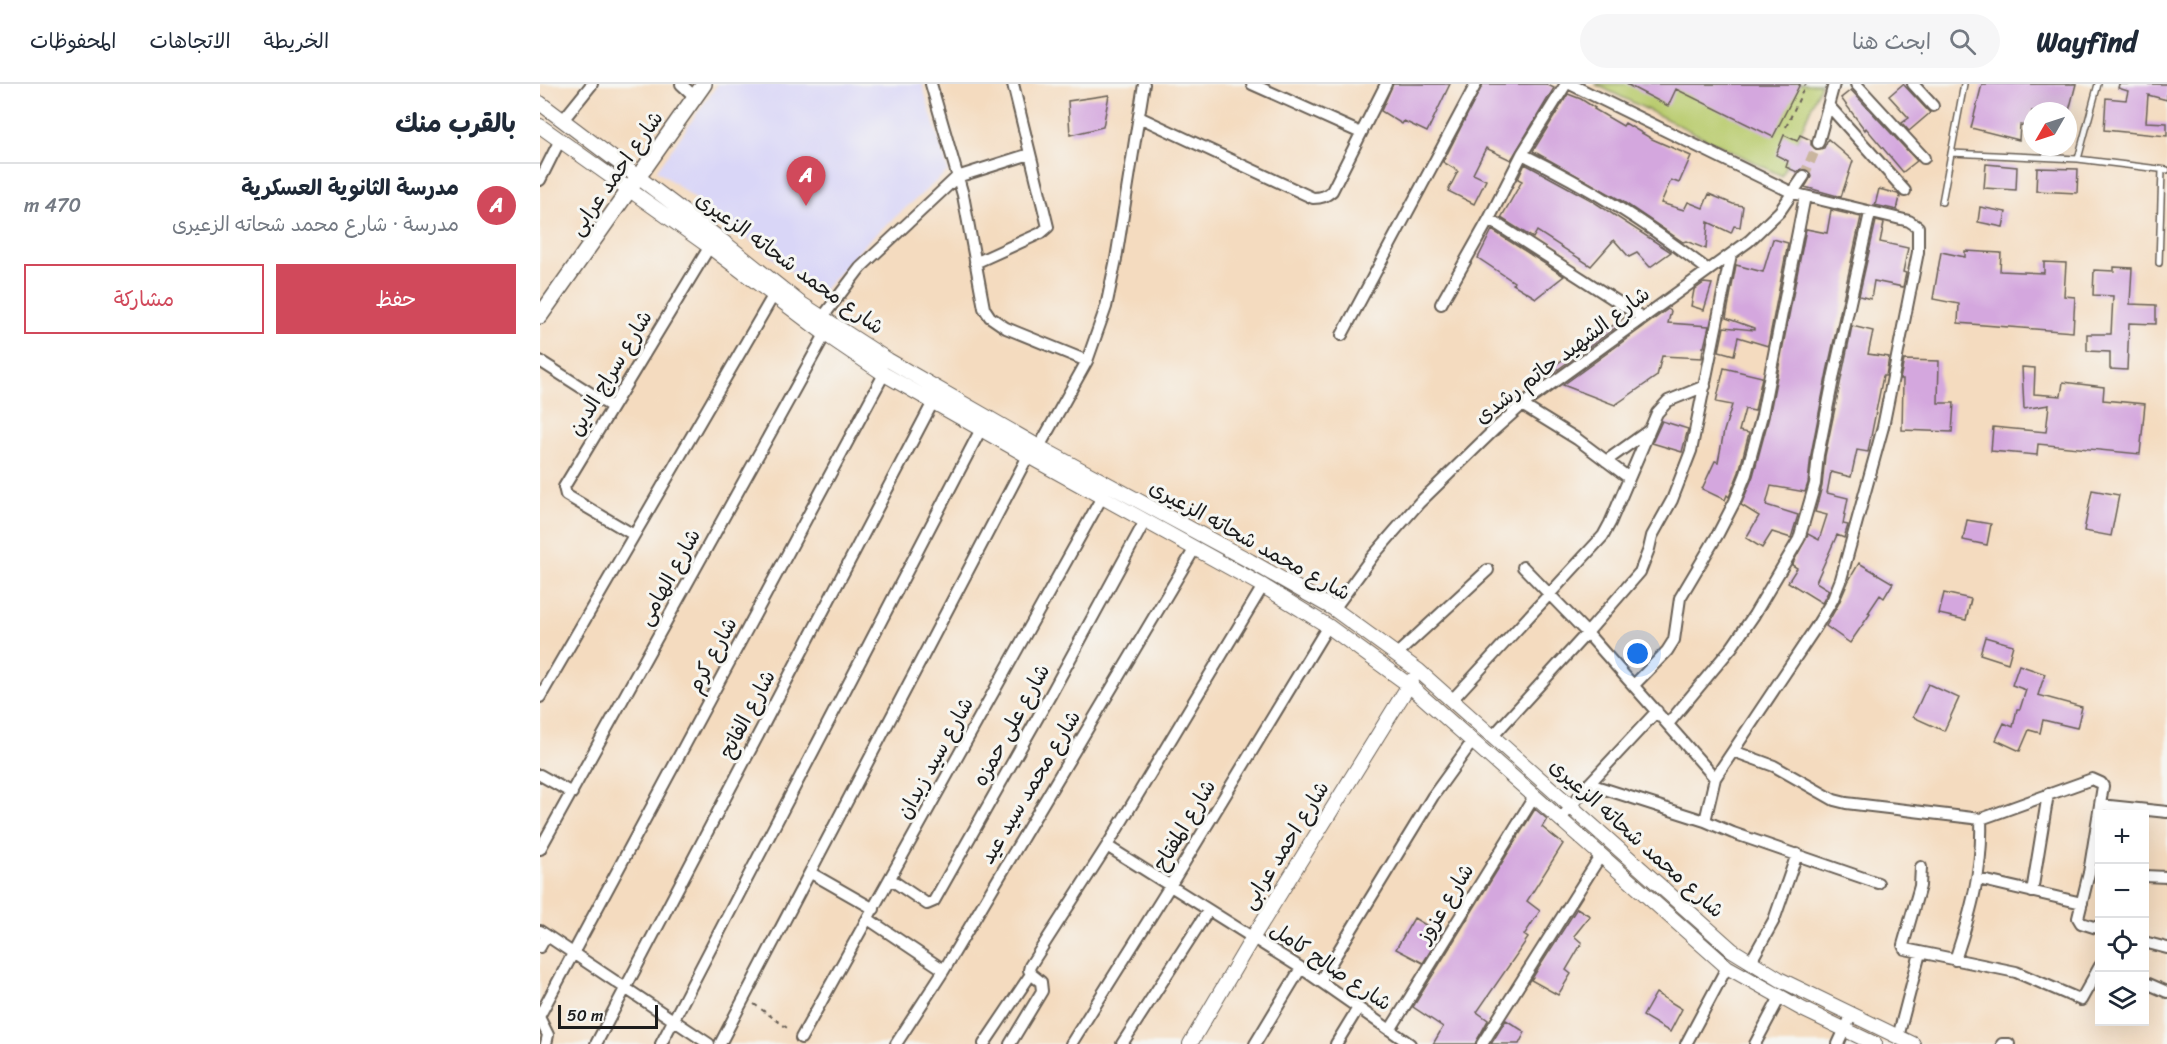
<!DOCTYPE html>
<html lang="ar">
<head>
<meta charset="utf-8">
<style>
  :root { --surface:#fff; --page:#f6f6f7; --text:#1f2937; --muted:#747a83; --line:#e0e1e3; --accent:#d1495b }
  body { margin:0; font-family:Sriracha,"Playpen Sans Arabic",sans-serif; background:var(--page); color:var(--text); direction:rtl }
  .controls { position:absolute; right:18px; bottom:18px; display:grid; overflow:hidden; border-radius:0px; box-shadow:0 6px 24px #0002 }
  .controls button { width:54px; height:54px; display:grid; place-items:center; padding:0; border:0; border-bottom:2px solid var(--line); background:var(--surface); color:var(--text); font:30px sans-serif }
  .compass { position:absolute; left:1483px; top:18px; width:54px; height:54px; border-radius:50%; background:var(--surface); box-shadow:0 6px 24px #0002; rotate:231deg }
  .scale { position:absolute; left:18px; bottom:15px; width:100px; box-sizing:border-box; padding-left:6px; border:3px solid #1c1c1c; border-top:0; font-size:16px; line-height:21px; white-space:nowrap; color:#1c1c1c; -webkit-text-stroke:4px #f6f6f2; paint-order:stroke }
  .you { position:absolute; left:1098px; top:570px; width:21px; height:21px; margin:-15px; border:4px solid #fff; border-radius:50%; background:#1a73e8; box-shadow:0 0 0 9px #1a73e833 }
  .badge { display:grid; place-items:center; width:39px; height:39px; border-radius:50%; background:var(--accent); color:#fff; font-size:20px; font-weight:700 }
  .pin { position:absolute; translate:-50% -50px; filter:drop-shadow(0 2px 3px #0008) }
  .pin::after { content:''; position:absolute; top:32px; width:21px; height:18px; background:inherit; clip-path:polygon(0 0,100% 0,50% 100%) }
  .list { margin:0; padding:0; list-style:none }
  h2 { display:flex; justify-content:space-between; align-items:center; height:78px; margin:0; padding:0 24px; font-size:26px }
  h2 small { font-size:20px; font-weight:400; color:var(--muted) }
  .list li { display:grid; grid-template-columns:39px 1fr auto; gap:18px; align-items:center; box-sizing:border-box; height:84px; padding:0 24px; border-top:2px solid var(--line) }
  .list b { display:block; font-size:22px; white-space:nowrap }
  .list p { margin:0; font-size:20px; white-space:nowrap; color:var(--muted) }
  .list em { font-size:20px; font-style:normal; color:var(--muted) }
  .actions { display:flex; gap:12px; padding:18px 24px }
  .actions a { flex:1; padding:14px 0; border:2px solid var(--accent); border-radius:0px; text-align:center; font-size:21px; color:var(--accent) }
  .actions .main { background:var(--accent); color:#fff }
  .icon { flex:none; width:33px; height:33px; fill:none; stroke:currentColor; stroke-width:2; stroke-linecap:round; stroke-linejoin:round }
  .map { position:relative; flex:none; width:1627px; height:960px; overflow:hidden; direction:ltr }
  header { display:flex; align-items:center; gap:36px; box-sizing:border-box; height:84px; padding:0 30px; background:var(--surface); border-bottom:2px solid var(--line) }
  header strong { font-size:28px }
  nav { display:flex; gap:33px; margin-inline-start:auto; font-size:21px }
  .search { width:420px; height:54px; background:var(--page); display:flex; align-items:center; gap:15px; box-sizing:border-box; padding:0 21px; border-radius:33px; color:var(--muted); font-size:22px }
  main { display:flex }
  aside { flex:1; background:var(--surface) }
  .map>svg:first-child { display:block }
</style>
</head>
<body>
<header>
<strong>Wayfind</strong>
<div class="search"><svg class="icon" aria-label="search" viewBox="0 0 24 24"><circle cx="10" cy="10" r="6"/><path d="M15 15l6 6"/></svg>ابحث هنا</div>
<nav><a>الخريطة</a><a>الاتجاهات</a><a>المحفوظات</a></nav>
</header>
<main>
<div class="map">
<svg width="1627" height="960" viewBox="0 0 1627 960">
  <rect width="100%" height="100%" fill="#f6f6f2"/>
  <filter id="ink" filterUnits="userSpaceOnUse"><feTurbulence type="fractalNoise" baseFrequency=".0167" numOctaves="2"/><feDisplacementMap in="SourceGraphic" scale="12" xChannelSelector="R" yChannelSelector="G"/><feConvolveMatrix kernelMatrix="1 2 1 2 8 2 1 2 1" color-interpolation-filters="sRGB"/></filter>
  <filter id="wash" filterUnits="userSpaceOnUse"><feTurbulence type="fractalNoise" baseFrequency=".008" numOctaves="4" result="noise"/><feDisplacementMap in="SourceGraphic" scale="24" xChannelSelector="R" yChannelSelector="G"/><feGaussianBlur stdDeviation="1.35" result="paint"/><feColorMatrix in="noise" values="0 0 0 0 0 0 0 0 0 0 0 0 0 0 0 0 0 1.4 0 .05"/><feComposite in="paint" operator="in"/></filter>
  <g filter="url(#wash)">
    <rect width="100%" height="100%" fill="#f4dbbf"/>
    <path fill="#d9d6f7" d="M178 0H382L408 87 329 156 280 210 117 86Z"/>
    <path fill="#bacc6f" stroke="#6b7446" stroke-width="1.5" d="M1055 0H1281L1242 92Z"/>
    <g id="blocks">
      <path fill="#d4a7de" d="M853 0H910L887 48 864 37 862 40 841 27Z
        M943 0H1006L1014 4 971 76 946 64 933 90 946 96 934 120 908 107 918 87 903 78Z
        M1086 0H1260L1233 53 1136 5 1128 22Z
        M1363 0 1390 29 1369 47 1362 39 1369 34 1349 12Z
        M1442 0H1536L1529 27H1492L1489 42 1480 41 1479 56 1431 44Z
        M1579 0H1627V16L1608 11 1606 38 1627 39V52L1564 46 1566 14 1586 16 1588 7 1578 4Z
        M1311 6 1377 77 1363 88 1326 44 1325 46 1301 14Z
        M1028 10 1041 15 1055 24 1054 25 1083 42 1085 39 1112 55 1151 72 1139 99 1131 96 1121 119 1144 126 1148 118 1163 124 1169 110 1193 120 1203 122 1200 143 1194 142 1191 149 1168 138 1166 165 1146 157 1143 158 1082 117 993 67Z
        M569 11 563 43 530 51 528 17Z
        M1244 51 1257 57 1260 51 1271 56V61L1277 66 1284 64 1288 55 1313 77 1301 113 1265 103 1271 93 1269 86 1261 85 1257 88 1246 83 1248 77 1236 71Z
        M985 80 1051 116 1131 168 1110 183 1097 169 1089 173 1074 156 1051 182 997 147 993 154 961 134 982 97 978 95Z
        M1446 80 1477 83 1476 106 1444 104Z
        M1497 84 1538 85 1537 109 1496 107Z
        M1339 105 1358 110 1360 113 1357 126 1335 121Z
        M1440 123 1466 128 1463 143 1438 138Z
        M1291 126 1321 133 1287 288 1271 370 1268 399 1265 408 1231 402 1226 421 1258 431 1251 454 1232 448 1222 464 1206 454 1219 432 1201 421 1213 392 1229 333 1266 145 1287 149Z
        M1336 137 1344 139 1340 158 1368 164 1363 188 1366 189 1363 203 1334 197 1331 215 1319 212Z
        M952 146 1024 192 996 214 973 200 974 198 938 174Z
        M1233 155 1248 159 1228 262 1198 253 1194 271 1179 267 1184 243 1214 246V244L1186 234 1196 181 1223 188Z
        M1425 167 1461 169 1460 187 1504 189V178L1526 179 1524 212 1535 213 1533 248 1418 239 1419 220 1393 215 1401 168 1425 173Z
        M1574 183 1592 184 1590 220 1616 221V240L1589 239 1587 286 1570 285V268L1547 267V250H1571L1573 212 1553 211 1554 186 1574 187Z
        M1164 199 1172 200 1164 226 1151 222 1154 206Z
        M1128 225 1131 227 1128 239 1169 242 1164 263H1163L1162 274 1122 272 1117 292 1075 321 1023 301Z
        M1087 232 1089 234 1006 294 999 292Z
        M1312 242 1333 247 1328 270 1349 273 1346 292H1343L1328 368 1317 366 1311 393 1291 388 1287 409 1308 414 1303 440 1308 441 1304 454 1297 451 1276 498 1289 506 1282 519 1248 498 1257 484 1252 481 1268 450 1279 456 1287 431 1275 428 1282 402 1285 372Z
        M1364 276 1399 277 1398 319H1414L1412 348 1362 346 1363 295H1360Z
        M1482 283 1495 284 1494 310 1521 312 1523 298 1564 303 1563 316 1605 320 1600 370 1498 360 1497 371 1451 367 1453 343 1506 348 1509 321 1484 325Z
        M1184 284 1222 293 1215 327 1205 325 1199 347 1209 349 1199 388 1189 413 1187 411 1185 416 1162 405 1175 377 1178 378 1184 347 1192 321 1176 318Z
        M1122 337 1148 345 1142 368 1112 359Z
        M1552 406 1579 411 1571 452 1544 447Z
        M1427 436 1451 440 1447 461 1423 456Z
        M1319 479 1353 499 1344 514 1340 511 1328 529 1330 530 1310 559 1286 542 1299 519 1309 496Z
        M1404 509 1431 515 1426 536 1399 530Z
        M1445 553 1473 561 1468 579 1440 570Z
        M1479 581 1505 590 1498 611 1542 623 1537 644 1503 636 1500 649 1489 646 1480 667 1456 656 1464 639 1473 643 1477 625H1480L1486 606 1472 601Z
        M1388 600 1419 614 1404 647 1373 633Z
        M995 725 1007 735 1002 743 1023 760 987 817 1000 827 984 851 988 854 937 928 948 936 935 960H893L903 943 873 923Z
        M1037 824 1050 832 1034 852 1042 859 1026 886 1031 890 1018 911 991 896Z
        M874 834 901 850 883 879 856 865Z
        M1116 909 1142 925 1130 948 1103 932Z
        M966 936 985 948 979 960H951Z"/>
    </g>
  </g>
  <g filter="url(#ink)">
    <use href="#blocks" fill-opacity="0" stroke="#685f55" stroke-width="1.5"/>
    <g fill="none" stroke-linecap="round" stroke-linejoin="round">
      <path stroke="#c9b59e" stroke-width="10" stroke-dasharray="10 5" stroke-linecap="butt" d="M1264 92 1278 59"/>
      <defs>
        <path id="service" d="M1411 69 1538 75 1627 86
          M1538 75 1558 0
          M1402 118 1424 0
          M1619 179 1622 86"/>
        <path id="minor" d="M141 0 155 13
          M391 0 423 111 444 224 450 233 466 244 547 277
          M712 0 821 49
          M1030 0 1253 109 1369 137 1378 143V168L1343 343 1301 495 1293 515 1276 543 1175 694 1165 737 1193 749 1338 799
          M1316 0 1384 74
          M1373 0 1393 22
          M1289 22 1365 107
          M599 33 773 114C782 114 786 112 792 107L846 0
          M23 36 52 0
          M1278 59 1294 0
          M982 70C1051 104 1107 139 1168 186
          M0 96 20 56
          M949 135 1103 234
          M435 179 501 149 508 143 473 0
          M901 220 949 135 982 70 1026 0
          M282 234 320 184 417 93 490 70
          M802 251 936 0
          M0 277 72 323
          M982 321 1037 355 1089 394
          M499 363 547 277 566 223 576 175 604 0
          M1066 377 1108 347
          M94 451 26 411 24 403 173 157
          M983 483 1047 549 1175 694
          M794 525 832 473 879 419 955 345 982 321 1209 157 1240 127 1264 92
          M857 570 948 486
          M1094 601 1127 567 1134 556 1140 514 1178 450 1195 417 1206 390 1222 331 1265 112
          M0 613 233 212
          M912 616 1063 452 1070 439 1117 329 1128 317 1165 302
          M1128 640 1192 563 1214 531 1259 455 1275 400 1278 371 1294 290 1330 129
          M953 652 1047 549 1100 488 1109 465 1112 452 1132 416 1151 367 1191 170
          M1193 667 1234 682 1294 716 1306 719 1441 735 1552 695 1561 699 1563 702 1549 789 1538 834 1541 839 1560 845
          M0 691 32 709
          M1049 700 1165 737
          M1560 721 1627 728
          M1020 736 1049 700 1117 627
          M567 762 761 884 870 960
          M0 765 288 245
          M1381 783 1380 802 1363 861 1365 865 1476 888 1541 916 1560 882
          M271 789 334 825
          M1604 792 1627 793
          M350 795 387 820 394 817 511 610 605 437
          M1438 795 1542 819
          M1492 808 1508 710
          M328 835 404 886
          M0 847 169 960
          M1604 858 1627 864
          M0 863 6 852
          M1415 876C1431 828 1443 786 1441 735
          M1210 879 1234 836 1257 770
          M780 897 893 712 932 658
          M1604 898 1627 908
          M0 931 344 290
          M0 935 8 951 6 960
          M850 946 994 713
          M1358 953 1380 869
          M261 954 562 413
          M56 960 393 318
          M121 960 441 345
          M180 960 488 372
          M356 960 404 886 655 464
          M444 960 491 890 489 886 490 882 567 762 723 502
          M470 960 502 907 501 898 491 890
          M531 960 630 802 788 542
          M582 960 668 827
          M715 960 761 884
          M796 960 818 924
          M942 960 1061 771
          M1146 960 1187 883
          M1215 960 1240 913
          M1298 960 1312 930
          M1462 960H1469"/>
        <path id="tertiary" d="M0 19 176 152 260 219 348 276 499 363 710 477 794 525 879 587 1192 866 1241 896 1373 960
          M0 42 170 163 285 250 344 290 488 372 723 502 788 542 869 601 1187 883 1262 925 1335 960
          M650 960 713 853 872 596"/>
        <path id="secondary" d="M0 232 164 0"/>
      </defs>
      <use href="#service" stroke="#685f55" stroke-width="8"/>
      <use href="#minor" stroke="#685f55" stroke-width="14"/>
      <use href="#tertiary" stroke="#685f55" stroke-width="16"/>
      <use href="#secondary" stroke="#685f55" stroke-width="18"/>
      <path stroke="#685f55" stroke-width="2" stroke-dasharray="4.5 4.5" stroke-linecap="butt" d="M1246 43 1266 0
        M214 920 250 946"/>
      <use href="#service" stroke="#fff" stroke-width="5"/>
      <use href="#minor" stroke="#fff" stroke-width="10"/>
      <use href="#tertiary" stroke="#fff" stroke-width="14"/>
      <use href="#secondary" stroke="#fff" stroke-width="15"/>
    </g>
  </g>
  <g text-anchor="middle" stroke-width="6" stroke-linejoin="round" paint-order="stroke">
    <g font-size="21" fill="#1c1c1c" stroke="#f6f6f2">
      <text transform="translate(76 89) rotate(-55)" y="7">شارع احمد عرابى</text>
      <text transform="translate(250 179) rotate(36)" y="7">شارع محمد شحاته الزعيرى</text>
      <text transform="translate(1022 271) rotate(-37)" y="7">شارع الشهيد حاتم رشدى</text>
      <text transform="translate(70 289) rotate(-59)" y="7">شارع سراج الدين</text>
      <text transform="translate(710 456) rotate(29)" y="7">شارع محمد شحاته الزعيرى</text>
      <text transform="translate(129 493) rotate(-61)" y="7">شارع الهامى</text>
      <text transform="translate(172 571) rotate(-62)" y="7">شارع كرم</text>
      <text transform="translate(207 630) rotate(-62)" y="7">شارع الفاتح</text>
      <text transform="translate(471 641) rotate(-61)" y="7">شارع على حمزه</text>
      <text transform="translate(395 674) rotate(-61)" y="7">شارع سيد زيدان</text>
      <text transform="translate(490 703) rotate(-59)" y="7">شارع محمد سيد عيد</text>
      <text transform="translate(644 741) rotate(-59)" y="7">شارع المفتاح</text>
      <text transform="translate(1097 754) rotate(42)" y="7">شارع محمد شحاته الزعيرى</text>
      <text transform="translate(745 761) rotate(-58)" y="7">شارع احمد عرابى</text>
      <text transform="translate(905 819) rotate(-58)" y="7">شارع عزوز</text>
      <text transform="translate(791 882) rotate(34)" y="7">شارع صالح كامل</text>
    </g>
  </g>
</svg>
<div class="controls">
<button>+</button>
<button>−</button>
<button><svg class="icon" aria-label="locate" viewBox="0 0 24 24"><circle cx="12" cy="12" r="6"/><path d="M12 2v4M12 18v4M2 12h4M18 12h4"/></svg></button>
<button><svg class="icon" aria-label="layers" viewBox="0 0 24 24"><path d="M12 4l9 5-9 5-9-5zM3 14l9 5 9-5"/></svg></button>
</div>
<svg class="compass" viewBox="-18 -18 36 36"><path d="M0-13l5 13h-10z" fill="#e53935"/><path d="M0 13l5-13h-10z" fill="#747a83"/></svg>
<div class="scale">50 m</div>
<div class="you"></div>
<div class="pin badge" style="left:266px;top:122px">A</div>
</div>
<aside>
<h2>بالقرب منك<small></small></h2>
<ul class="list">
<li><span class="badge">A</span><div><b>مدرسة الثانوية العسكرية</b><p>مدرسة · شارع محمد شحاته الزعيرى</p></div><em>470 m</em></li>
</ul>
<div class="actions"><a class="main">حفظ</a><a>مشاركة</a></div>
</aside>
</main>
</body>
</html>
